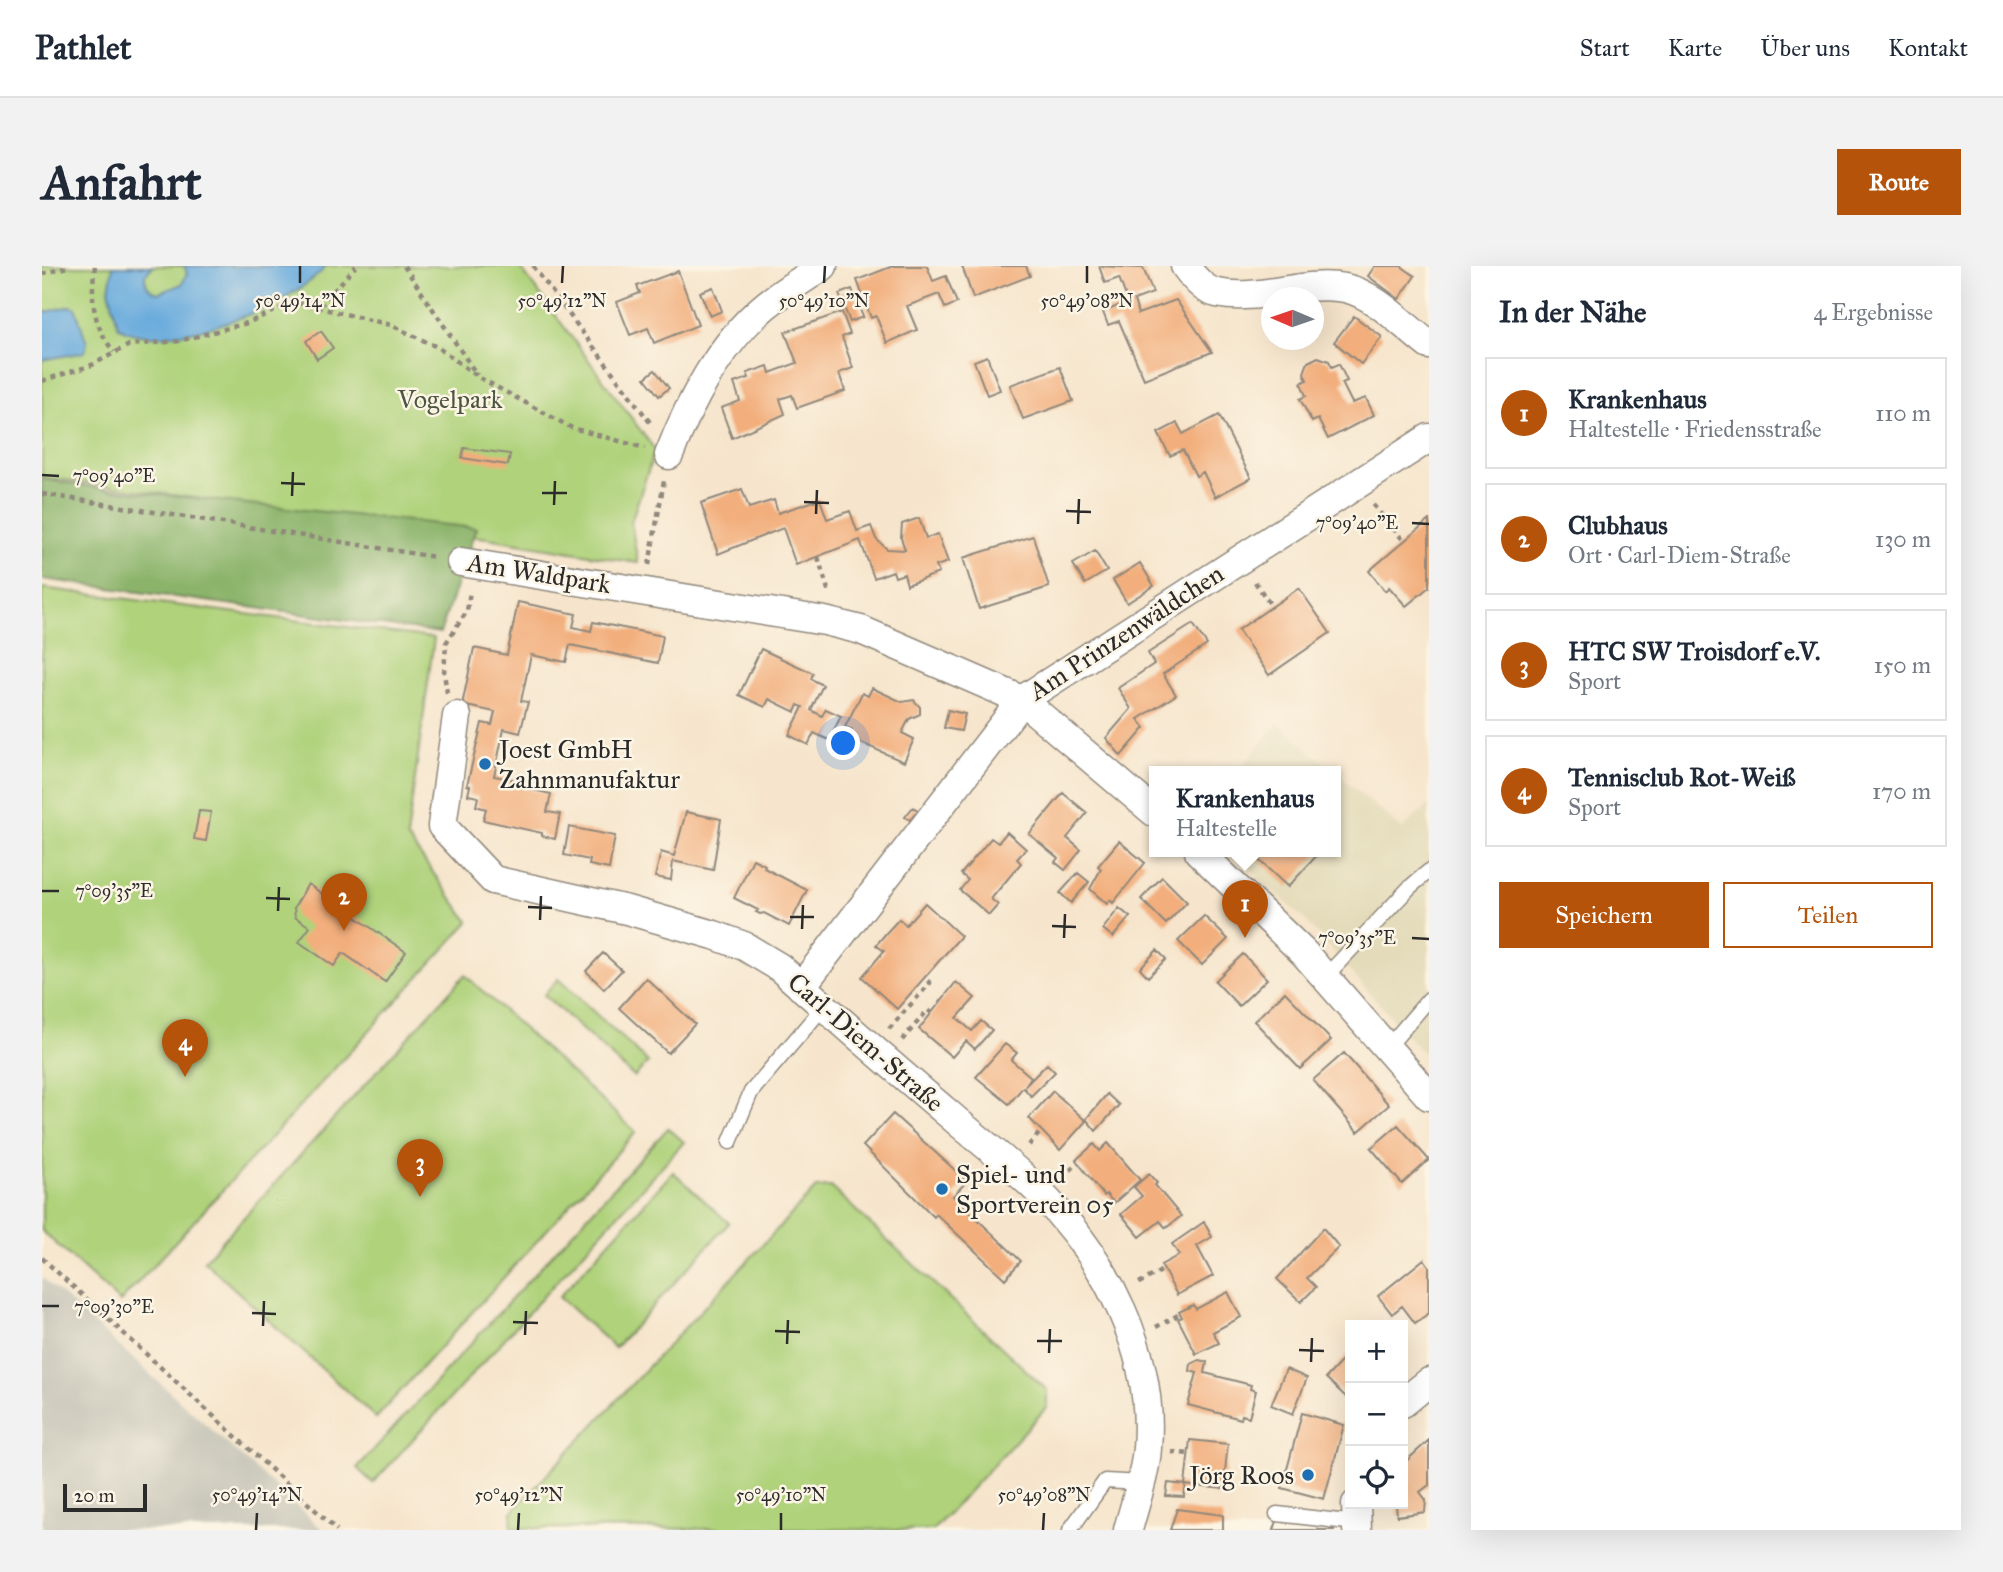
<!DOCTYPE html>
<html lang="de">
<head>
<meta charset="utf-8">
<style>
  :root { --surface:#fff; --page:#f2f2f3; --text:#1f2937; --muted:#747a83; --line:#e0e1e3; --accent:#b45309 }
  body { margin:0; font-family:"IM FELL Great Primer",serif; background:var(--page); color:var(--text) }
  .controls { position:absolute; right:21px; bottom:21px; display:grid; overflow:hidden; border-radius:0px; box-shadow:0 7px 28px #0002 }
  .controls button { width:63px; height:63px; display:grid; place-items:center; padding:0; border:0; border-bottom:2px solid var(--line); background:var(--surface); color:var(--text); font:35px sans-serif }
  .compass { position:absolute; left:1219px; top:21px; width:63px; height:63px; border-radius:50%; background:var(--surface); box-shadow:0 7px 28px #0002; rotate:272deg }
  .scale { position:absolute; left:21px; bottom:18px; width:84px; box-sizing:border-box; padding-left:7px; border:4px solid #2b2b2b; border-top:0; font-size:19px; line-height:24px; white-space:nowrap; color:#2b2b2b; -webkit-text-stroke:5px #fcf5e5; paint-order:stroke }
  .you { position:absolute; left:802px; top:478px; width:24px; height:24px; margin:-18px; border:5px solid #fff; border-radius:50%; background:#1a73e8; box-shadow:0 0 0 10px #1a73e833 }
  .badge { display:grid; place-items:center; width:46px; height:46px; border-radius:50%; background:var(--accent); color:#fff; font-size:23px; font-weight:700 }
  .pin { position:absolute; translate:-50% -58px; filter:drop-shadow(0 2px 4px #0008) }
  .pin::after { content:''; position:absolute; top:37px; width:24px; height:21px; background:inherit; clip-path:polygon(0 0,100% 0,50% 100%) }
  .popup { position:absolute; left:1107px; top:500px; width:192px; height:91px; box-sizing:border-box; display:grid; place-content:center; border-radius:0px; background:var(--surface); filter:drop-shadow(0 2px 5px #0005); font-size:23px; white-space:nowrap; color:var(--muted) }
  .popup b { font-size:26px; color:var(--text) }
  .popup::after { content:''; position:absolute; left:50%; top:100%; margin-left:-14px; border:14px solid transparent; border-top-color:var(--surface) }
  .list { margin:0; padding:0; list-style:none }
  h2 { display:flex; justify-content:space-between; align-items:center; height:91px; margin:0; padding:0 28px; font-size:30px }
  h2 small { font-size:23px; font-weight:400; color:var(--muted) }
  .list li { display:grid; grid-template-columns:46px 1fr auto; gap:21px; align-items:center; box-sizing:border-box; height:112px; margin:0 14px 14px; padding:0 14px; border:2px solid var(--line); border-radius:0px }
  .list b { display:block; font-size:26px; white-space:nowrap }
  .list p { margin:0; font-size:23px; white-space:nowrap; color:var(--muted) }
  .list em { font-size:23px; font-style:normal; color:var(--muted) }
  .actions { display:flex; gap:14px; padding:21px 28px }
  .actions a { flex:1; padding:16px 0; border:2px solid var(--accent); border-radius:0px; text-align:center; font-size:24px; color:var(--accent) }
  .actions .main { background:var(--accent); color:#fff }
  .icon { flex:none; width:38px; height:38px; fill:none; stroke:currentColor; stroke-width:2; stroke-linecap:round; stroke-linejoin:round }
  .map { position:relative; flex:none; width:1387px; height:1264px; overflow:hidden; border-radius:0px }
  header { display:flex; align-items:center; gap:42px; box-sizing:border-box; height:98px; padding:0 35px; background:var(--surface); border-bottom:2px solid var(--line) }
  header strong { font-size:33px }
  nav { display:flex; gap:38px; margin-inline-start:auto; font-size:24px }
  .intro { display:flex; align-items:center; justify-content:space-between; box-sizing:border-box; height:168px; padding:0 42px }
  h1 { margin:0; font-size:49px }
  .button { padding:18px 32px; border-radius:0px; background:var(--accent); color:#fff; font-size:24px; font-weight:700 }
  main { display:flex; gap:42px; padding:0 42px }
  aside { flex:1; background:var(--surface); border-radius:0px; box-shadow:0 7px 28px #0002 }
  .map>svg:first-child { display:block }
</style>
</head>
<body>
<header>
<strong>Pathlet</strong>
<nav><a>Start</a><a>Karte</a><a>Über uns</a><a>Kontakt</a></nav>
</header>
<div class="intro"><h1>Anfahrt</h1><a class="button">Route</a></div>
<main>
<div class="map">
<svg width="1387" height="1264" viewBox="0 0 1387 1264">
  <rect width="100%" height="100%" fill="#fcf5e5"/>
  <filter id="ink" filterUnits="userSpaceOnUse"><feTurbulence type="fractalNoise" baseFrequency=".0143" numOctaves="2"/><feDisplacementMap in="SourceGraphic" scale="14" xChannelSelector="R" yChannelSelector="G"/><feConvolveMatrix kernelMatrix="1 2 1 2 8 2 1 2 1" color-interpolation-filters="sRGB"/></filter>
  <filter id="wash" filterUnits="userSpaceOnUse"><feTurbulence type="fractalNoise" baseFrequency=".00686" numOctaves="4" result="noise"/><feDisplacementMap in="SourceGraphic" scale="28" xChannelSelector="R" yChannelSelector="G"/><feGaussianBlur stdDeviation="1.57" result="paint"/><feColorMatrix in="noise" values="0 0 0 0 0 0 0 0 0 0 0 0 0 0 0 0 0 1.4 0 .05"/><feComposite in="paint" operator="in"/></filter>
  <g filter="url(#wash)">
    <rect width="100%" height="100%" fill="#f6e5cc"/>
    <path fill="#e4dbba" d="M1236 457 1293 506H1196Z
      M1294 507 1360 563 1387 538V794L1263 654 1190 586H1294Z"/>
    <path fill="#c6c5b8" d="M0 1011 281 1264H0Z"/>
    <path fill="#afd27a" stroke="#6d7e52" stroke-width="2" d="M0 0H477L613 184 589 256 596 297 445 272 0 211Z
      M0 322 392 372 365 571 427 656 78 1036 0 965Z
      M423 709 594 866 334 1152 162 995Z
      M516 713 606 796 592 811 502 729Z
      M626 862 642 876 331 1217 315 1202Z
      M631 906 687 957 573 1082 517 1031Z
      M789 921 1005 1124V1141L891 1264 469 1262 470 1246 774 922Z"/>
    <path fill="#8bb46a" stroke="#5b704a" stroke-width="2" d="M0 213 64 223 434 262 398 367 0 313Z"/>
    <path fill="#69abdd" stroke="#4a6b84" stroke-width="2" d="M71 0H111L103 9C103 18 107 26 117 27L140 18 145 7 142 0H284C256 38 115 93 76 60L67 24Z
      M28 40 33 41 45 77 43 86 0 94V47Z"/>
    <g id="blocks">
      <path fill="#f2ae7b" d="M851 0H885L891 15 904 10 915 37 903 42 897 28 865 40 875 64 845 77 834 50 829 52 815 14Z
        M920 0H984L988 10 931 32Z
        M1057 0 1101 2 1111 27 1092 34 1096 48 1134 34 1170 86 1102 113 1077 55 1066 59 1061 46 1086 36 1077 12 1063 17Z
        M1333 0H1359L1373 10 1357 33 1326 10Z
        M636 5 656 59 612 77 606 62 588 69 575 36 598 27 595 20Z
        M671 21 680 45 668 50 658 26Z
        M810 23 821 51 808 56 797 28Z
        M800 46 808 68 800 71 811 102 797 107 803 125 755 142 750 129 738 133 743 148 690 172 679 142 698 135 692 117 707 112 705 107 726 100 728 107 755 97 743 66Z
        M1312 50 1340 71 1319 98 1292 76Z
        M279 65 291 82 275 93 264 75Z
        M945 90 958 124 945 129 932 95Z
        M1276 91 1287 95 1290 101 1297 98 1305 115 1300 117 1310 137 1324 132 1332 149 1286 173 1276 153 1270 156 1258 133 1264 130 1259 117 1265 114 1262 107 1266 96Z
        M1018 101 1031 135 981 153 968 119Z
        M613 104 627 122 617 130 603 112Z
        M1177 149 1209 212 1173 231 1161 206 1154 210 1141 184 1128 190 1116 167 1135 157 1141 168Z
        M422 182 468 188 466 199 420 192Z
        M700 223 707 242 732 234 736 247 778 233 785 253 808 245 815 265 829 260 834 273 845 283 863 284 859 272 860 258 877 252 884 272 896 268 906 296 894 300 897 307 865 319 862 308 853 311 851 305 832 312 818 274 754 299 741 262 676 288 659 237Z
        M1387 254V321L1364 340 1347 321 1343 325 1327 305Z
        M991 270 1007 321 937 343 921 292Z
        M1053 285 1065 305 1043 318 1031 298Z
        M1098 297 1112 320 1085 337 1071 314Z
        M1257 322 1288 367 1227 409 1196 364Z
        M476 336 534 348 531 361 549 365 551 356 621 370 616 397 528 379 524 396 489 389 479 435 486 436 478 467 462 463 452 510 474 514 473 520 509 528 505 546 518 548 513 573 500 570V567L441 554 444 543 434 540 436 531 426 529 428 520 425 519 440 457 450 459 453 446 420 439 432 382 465 389Z
        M1151 358 1165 379 1121 408 1134 429 1096 453 1103 462 1079 490 1064 472 1089 443 1076 422 1112 398 1106 387Z
        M719 383 771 407 769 413 781 419 769 444 780 450 784 443 799 450 787 474 772 467 766 479 747 469 761 441 756 439 753 446 727 433 723 441 697 429Z
        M830 422 860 436 872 434 878 441V448L867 453 860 467 872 473 862 496 806 471 810 464 803 461 820 427 826 430Z
        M906 444 923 448 919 465 902 462Z
        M1021 527 1045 547 1025 572 1039 584 1023 604 1013 596 1016 592 987 568Z
        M871 541 876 544 868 554 863 551Z
        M157 545 169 546 164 575 152 573Z
        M644 546 679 553 671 604 631 595 629 614 613 611 619 586 632 590Z
        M527 561 573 570 567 603 547 599 548 594 522 589Z
        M965 566 984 583 975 593 979 597 949 633 956 639 947 649 918 624 926 614 919 608 949 572 956 577Z
        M1077 575 1103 597 1071 637 1068 634 1065 638 1048 623 1059 603 1056 600Z
        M1208 586H1278L1246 621Z
        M711 593 723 599 722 602 765 624 747 660 722 647 718 648 714 646 716 644 692 632Z
        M1036 607 1047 616 1029 637 1018 627Z
        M1120 611 1145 636 1124 658 1099 633Z
        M266 618 364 686 343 716 301 687 292 700 257 676 268 661 253 651 252 642Z
        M883 637 919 670 855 743 820 711 842 685 834 679 845 666 857 653 864 659Z
        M1077 642 1088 651 1071 671 1061 663Z
        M1162 650 1186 673 1160 699 1136 675Z
        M1115 684 1124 693 1106 711 1098 702Z
        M561 687 580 704 562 723 544 705Z
        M1201 688 1225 713 1197 740 1173 715Z
        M604 712 653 758 626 787 577 742Z
        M914 716 933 732 915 752 930 765 939 755 950 764 933 783 924 775 910 791 877 763Z
        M1243 726 1289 774 1258 803 1212 755Z
        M963 778 975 787 969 794 989 811 983 820 1005 798 1013 806 989 830 981 821 967 838 934 811Z
        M1302 787 1347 839 1316 866 1271 814Z
        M1011 825 1044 855 1018 884 987 852Z
        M1065 828 1077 839 1054 865 1044 853Z
        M851 848 925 915 911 930 979 995 963 1013 894 948 892 951 821 880Z
        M1356 859 1387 894 1360 918 1329 882Z
        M1066 877 1098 914 1072 937 1064 928 1062 930 1034 894 1052 878 1058 885Z
        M1107 908 1115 917 1113 919 1139 950 1124 962 1118 955 1098 971 1079 948 1100 930 1092 921Z
        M1162 956 1170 971 1155 980 1171 1010 1135 1029 1119 999 1137 989 1130 978Z
        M1281 962 1297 981 1265 1012 1274 1021 1259 1036 1235 1013Z
        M1382 993 1387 1000V1047L1373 1057 1360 1040 1350 1048 1336 1030Z
        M1186 1026 1199 1051 1171 1066 1177 1077 1154 1088 1136 1053 1140 1051 1137 1046 1151 1039 1154 1043Z
        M1308 1086V1135L1284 1112Z
        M1157 1094 1165 1096 1163 1107 1209 1119 1208 1123 1214 1125 1207 1151 1200 1149 1199 1153 1146 1139 1155 1107 1148 1105 1149 1098Z
        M1244 1103 1265 1112 1251 1148 1229 1139Z
        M1260 1147 1302 1159 1282 1233 1240 1222Z
        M1148 1174 1186 1178 1181 1223 1143 1219Z
        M1387 1174V1219L1378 1226 1384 1234 1383 1246 1355 1250 1354 1238H1361V1198Z
        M1126 1217 1144 1219 1142 1231 1124 1230Z
        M1135 1243 1181 1249V1264H1128Z
        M1235 1255 1292 1261V1264H1232Z"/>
    </g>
  </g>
  <g filter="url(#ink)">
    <use href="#blocks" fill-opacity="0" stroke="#90887c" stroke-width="2"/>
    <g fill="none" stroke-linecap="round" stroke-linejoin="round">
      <defs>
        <path id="service" d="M1284 710 1368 621 1387 605
          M1345 782 1387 733
          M688 876 709 826 782 740
          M1235 1248 1315 1257
          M1028 1264 1063 1215 1099 1217"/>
        <path id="minor" d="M1143 0C1151 11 1161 24 1175 27 1217 36 1261 14 1303 22 1333 28 1363 61 1387 79
          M627 189C647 137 679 76 723 40 741 25 762 13 781 0
          M419 296 783 355 819 364 980 434 1112 546
          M415 450 400 560 451 614 585 644 672 669 702 680 737 701C794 751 851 801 909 850 940 877 973 901 1001 930 1065 995 1113 1088 1105 1182 1103 1210 1093 1237 1086 1264
          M1157 586 1262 687 1387 830
          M759 721 980 434 1387 172
          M1361 1137 1387 1116
          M1314 1238 1315 1264"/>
      </defs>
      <use href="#service" stroke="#90887c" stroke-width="17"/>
      <use href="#minor" stroke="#90887c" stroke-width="31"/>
      <path stroke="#90887c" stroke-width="4.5" stroke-dasharray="5 5" stroke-linecap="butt" d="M53 0C48 34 51 59 72 86
        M362 0 435 109
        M491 0 610 159
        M0 8 29 0
        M278 40 314 0
        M0 115 50 99 87 79 137 75 205 57 253 36 349 59 395 81 438 112 530 162 603 182
        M0 228 393 291
        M1331 239 1362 275
        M776 291 787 327
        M607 299 622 215
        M1213 316 1230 341
        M405 427 402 407 404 377 425 345 428 325
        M847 763 888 717 882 712
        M860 774 886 744 890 747
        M987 879 1000 864
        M1021 911 1036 897
        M0 992 295 1264
        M1097 1017 1121 1004
        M1114 1061 1138 1048
        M1130 1186 1147 1188"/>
      <use href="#service" stroke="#fff" stroke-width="14"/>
      <use href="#minor" stroke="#fff" stroke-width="28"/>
    </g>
  </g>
  <path fill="none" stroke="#2b2b2b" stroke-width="2.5" d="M258 17V0M520 17 521 0M782 17 783 0M1045 17V0M0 209 17 210M239 217 263 218M500 227H525M250 230 251 206M762 236 787 237M512 239 513 215M1024 245 1049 246M774 248 775 224M1370 257 1387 258M1036 258 1037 233M0 625H17M224 632 248 633M486 641 510 642M236 645 237 621M748 651H772M498 654 499 630M1010 660 1034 661M760 663 761 639M1022 672 1023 648M1370 672 1387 673M0 1040H17M210 1047 234 1048M471 1056 496 1057M221 1060 222 1035M733 1065 758 1066M483 1069 484 1045M995 1075H1020M745 1078 746 1054M1257 1084 1282 1085M1007 1087 1008 1063M1269 1096 1270 1072M214 1264 215 1247M476 1264 477 1247M739 1264V1247M1001 1264 1002 1247"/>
  <g fill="#1f6fb2" stroke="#fcf5e5" stroke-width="2.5">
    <circle cx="443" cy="498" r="7"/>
    <circle cx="900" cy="923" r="7"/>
    <circle cx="1266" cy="1209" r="7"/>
  </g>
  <g text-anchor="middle" stroke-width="5" stroke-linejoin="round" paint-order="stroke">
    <g font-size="26" fill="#4c553f" stroke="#fcf5e5">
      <text x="408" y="142">Vogelpark</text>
    </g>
    <g font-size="26" fill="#2b2b2b" stroke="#fcf5e5">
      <text transform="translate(497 307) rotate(9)" y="9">Am Waldpark</text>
      <text transform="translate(1084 366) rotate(-33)" y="9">Am Prinzenwäldchen</text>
      <text transform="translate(824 776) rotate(41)" y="9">Carl-Diem-Straße</text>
    </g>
    <g font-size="26" fill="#2b2b2b" stroke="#fcf5e5" text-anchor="start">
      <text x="457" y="492">Joest GmbH<tspan x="457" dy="30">Zahnmanufaktur</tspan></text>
      <text x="914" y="917">Spiel- und<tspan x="914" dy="30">Sportverein 05</tspan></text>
      <text x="1252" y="1218" text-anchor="end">Jörg Roos</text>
    </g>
  </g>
  <g font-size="18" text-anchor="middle" fill="#2b2b2b" stroke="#fcf5e5" stroke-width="5" stroke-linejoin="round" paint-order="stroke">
    <text x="258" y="41">50°49'14"N</text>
    <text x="520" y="41">50°49'12"N</text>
    <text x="782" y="41">50°49'10"N</text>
    <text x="1045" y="41">50°49'08"N</text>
    <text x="72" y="216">7°09'40"E</text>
    <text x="1315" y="263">7°09'40"E</text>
    <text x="72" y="631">7°09'35"E</text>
    <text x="1315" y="678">7°09'35"E</text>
    <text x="72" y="1047">7°09'30"E</text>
    <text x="215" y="1235">50°49'14"N</text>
    <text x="477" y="1235">50°49'12"N</text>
    <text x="739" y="1235">50°49'10"N</text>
    <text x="1002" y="1235">50°49'08"N</text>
  </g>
</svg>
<div class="controls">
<button>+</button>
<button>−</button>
<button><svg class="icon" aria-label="locate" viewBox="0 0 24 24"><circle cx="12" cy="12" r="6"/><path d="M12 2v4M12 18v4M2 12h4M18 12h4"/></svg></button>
</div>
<svg class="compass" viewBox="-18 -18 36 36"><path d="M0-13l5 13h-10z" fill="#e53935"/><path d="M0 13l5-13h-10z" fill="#747a83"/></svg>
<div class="scale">20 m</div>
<div class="you"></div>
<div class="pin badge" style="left:1203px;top:672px">1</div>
<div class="popup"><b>Krankenhaus</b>Haltestelle</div>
<div class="pin badge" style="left:302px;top:665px">2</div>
<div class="pin badge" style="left:378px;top:931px">3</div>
<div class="pin badge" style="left:143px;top:811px">4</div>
</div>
<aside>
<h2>In der Nähe<small>4 Ergebnisse</small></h2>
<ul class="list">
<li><span class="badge">1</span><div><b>Krankenhaus</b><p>Haltestelle · Friedensstraße</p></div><em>110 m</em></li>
<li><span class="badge">2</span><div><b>Clubhaus</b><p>Ort · Carl-Diem-Straße</p></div><em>130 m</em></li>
<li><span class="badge">3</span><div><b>HTC SW Troisdorf e.V.</b><p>Sport</p></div><em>150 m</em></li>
<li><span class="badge">4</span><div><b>Tennisclub Rot-Weiß</b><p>Sport</p></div><em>170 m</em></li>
</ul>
<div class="actions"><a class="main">Speichern</a><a>Teilen</a></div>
</aside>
</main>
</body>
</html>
